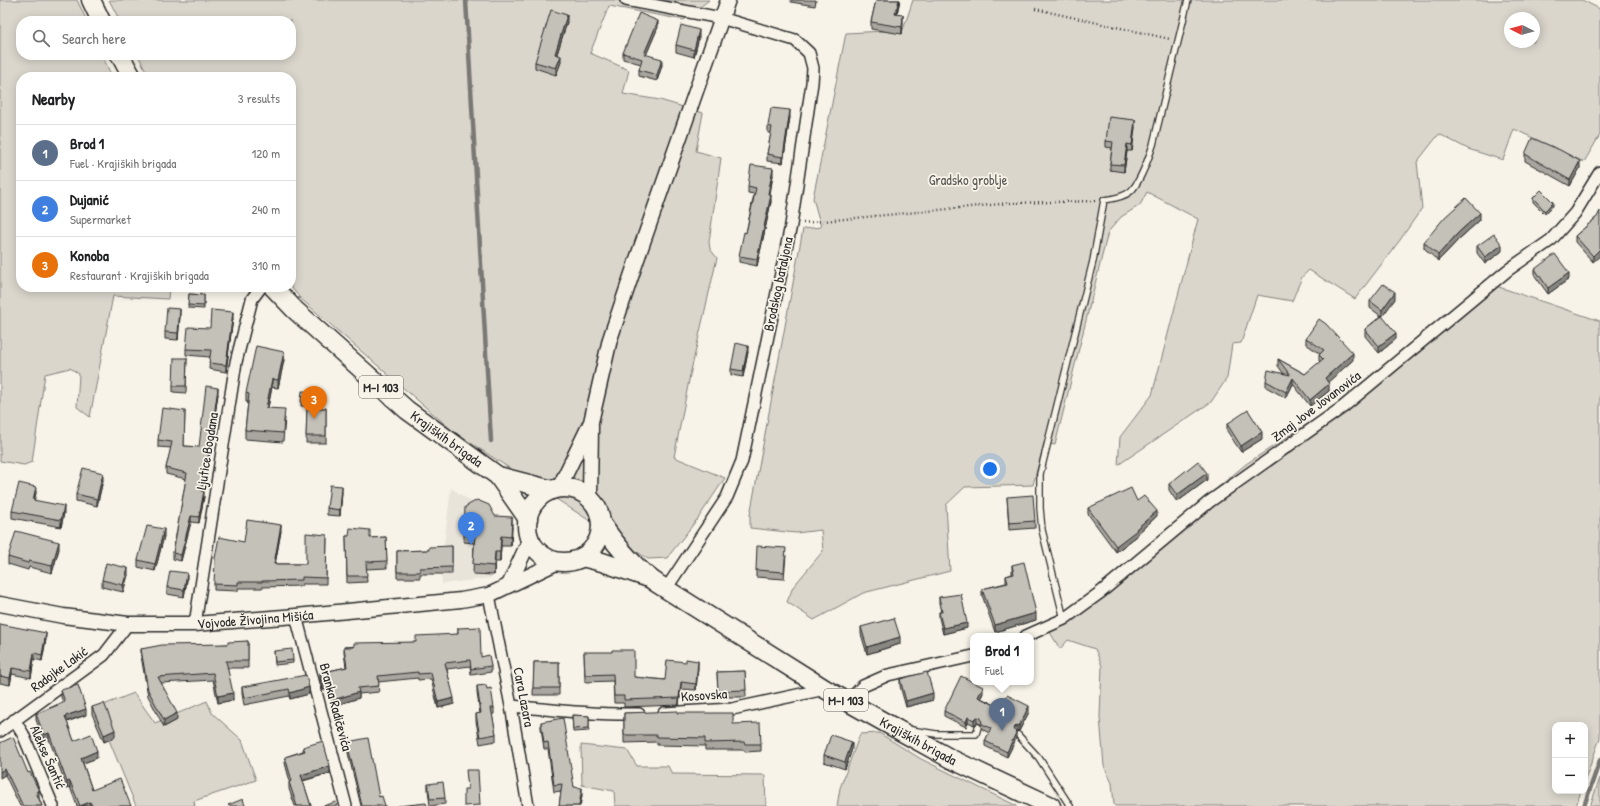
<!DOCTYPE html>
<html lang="en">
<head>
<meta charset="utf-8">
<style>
  :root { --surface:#fff; --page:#f2f2f2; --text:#202124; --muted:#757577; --line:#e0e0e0; --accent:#0f766e }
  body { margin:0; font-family:"Patrick Hand",sans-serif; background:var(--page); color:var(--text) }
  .controls { position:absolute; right:12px; bottom:12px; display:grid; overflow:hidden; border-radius:8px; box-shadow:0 2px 10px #0003 }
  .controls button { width:36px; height:36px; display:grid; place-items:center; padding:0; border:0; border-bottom:1px solid var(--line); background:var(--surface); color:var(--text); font:20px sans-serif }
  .compass { position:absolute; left:1504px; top:12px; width:36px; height:36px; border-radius:50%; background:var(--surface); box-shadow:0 2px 10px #0003; rotate:276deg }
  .you { position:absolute; left:990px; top:469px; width:14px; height:14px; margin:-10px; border:3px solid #fff; border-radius:50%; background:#1a73e8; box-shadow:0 0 0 6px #1a73e833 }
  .badge { display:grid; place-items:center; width:26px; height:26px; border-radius:50%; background:var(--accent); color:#fff; font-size:13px; font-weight:700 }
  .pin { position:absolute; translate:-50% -33px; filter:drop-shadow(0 1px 2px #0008) }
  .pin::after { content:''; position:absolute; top:21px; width:14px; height:12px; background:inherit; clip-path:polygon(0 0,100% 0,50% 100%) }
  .popup { position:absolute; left:970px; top:633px; width:64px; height:52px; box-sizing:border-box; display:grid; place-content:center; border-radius:8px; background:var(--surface); filter:drop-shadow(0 1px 3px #0005); font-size:13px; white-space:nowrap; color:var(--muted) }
  .popup b { font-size:15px; color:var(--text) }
  .popup::after { content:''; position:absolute; left:50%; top:100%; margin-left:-8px; border:8px solid transparent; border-top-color:var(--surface) }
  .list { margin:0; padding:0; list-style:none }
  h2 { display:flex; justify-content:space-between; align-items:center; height:52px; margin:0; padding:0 16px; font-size:17px }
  h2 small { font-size:13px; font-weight:400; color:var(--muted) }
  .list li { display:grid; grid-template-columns:26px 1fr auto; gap:12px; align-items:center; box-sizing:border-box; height:56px; padding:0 16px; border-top:1px solid var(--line) }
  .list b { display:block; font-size:15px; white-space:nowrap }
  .list p { margin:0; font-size:13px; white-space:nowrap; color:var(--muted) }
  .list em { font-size:13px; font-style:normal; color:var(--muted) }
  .icon { flex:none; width:22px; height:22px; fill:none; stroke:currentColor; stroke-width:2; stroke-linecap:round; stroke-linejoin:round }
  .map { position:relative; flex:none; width:1600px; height:806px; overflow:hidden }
  .search { position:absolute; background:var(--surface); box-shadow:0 2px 10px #0003; left:16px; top:16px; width:280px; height:44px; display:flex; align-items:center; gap:10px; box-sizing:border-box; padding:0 14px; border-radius:16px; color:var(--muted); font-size:15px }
  .panel { position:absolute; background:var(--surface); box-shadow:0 2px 10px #0003; left:16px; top:72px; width:280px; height:220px; border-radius:16px }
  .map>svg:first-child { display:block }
</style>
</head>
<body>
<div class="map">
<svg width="1600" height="806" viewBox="0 0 1600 806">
  <rect width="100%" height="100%" fill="#f7f3e8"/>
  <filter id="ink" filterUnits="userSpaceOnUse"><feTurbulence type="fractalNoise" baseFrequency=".025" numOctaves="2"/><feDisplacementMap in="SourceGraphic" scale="8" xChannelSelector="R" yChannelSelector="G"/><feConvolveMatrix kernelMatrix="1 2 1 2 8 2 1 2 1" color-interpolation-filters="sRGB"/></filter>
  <g filter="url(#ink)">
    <path fill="#e8e4da" d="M451 488 497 519 491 578 442 584 441 569Z"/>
    <path fill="#dad6cc" stroke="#82807c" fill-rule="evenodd" d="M0 0H77L87 21H21V55H102L112 77H21V287H169L168 299 113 296 90 417 77 407 79 374 70 368 45 374 32 462 24 465 0 461Z
      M109 0H709L684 20 609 6 590 53 629 70 623 94 660 100 703 113 696 151 721 158 709 242 710 249 717 258 690 375 674 457 725 478 699 517 667 558 648 559 454 432 300 298 291 287V77H149L138 55H291V21H120Z
      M913 0H1582L1600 9V135L1584 162 1514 129 1503 160 1468 149 1439 134 1417 162 1422 208 1400 240 1355 299 1309 270 1302 277 1292 301 1257 295 1241 343 1232 344 1227 378 1211 402 1118 465 1120 437 1152 395 1198 219 1147 192 1140 205 1121 217 1108 232 1055 445 1044 443 1033 485 965 487 946 505 950 571 863 593 814 620 787 602 793 587 823 551 821 530 796 533 750 528V515L803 229 821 227 813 198 846 33 903 30ZM1510 18H1534V42H1510Z
      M1493 285 1600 321V738L1585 780V725H1555V791H1581L1576 806H1115L1114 804 1112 783 1104 766 1100 717 1102 666 1095 649 1068 640 1060 649 1048 629 1246 464 1387 372Z
      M134 693 155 723 207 701 212 713 242 740 256 780 194 801 195 806H136L96 708Z
      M879 733 921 759 1017 806H837L840 788 860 734Z
      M581 745 627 750 637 766H668L672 774 765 775 766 806H615L614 791 582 785Z
      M1600 778V806H1590Z"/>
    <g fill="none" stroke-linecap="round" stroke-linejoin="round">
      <path stroke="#7a7874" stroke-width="4.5" d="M466 0 491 441
        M1584 806 1600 760"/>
      <defs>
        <path id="service" d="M1064 619 1042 530 1040 508V474L1093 261 1104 200C1113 199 1124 197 1131 191 1140 182 1149 157 1153 145L1188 0
          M911 730 936 734H976L978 727
          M1018 735 1039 758 1070 806"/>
        <path id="minor" d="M626 0 721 18 795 40 809 53 813 68 812 83 791 225 742 461 727 497 666 589
          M489 595 511 706 528 806
          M296 616 346 806
          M195 624 236 362 252 299 261 287
          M1026 636 1064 619 1101 592 1209 502 1343 407 1508 270 1551 240 1575 213 1600 172
          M848 701 863 686 888 675 973 656
          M511 706C554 710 596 715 639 714
          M664 713 732 709 825 689
          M14 720 23 734 53 806
          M0 731 104 655 128 624"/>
        <g id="tertiary">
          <path d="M559 488 591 422 610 339 637 259 728 0"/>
          <path d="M590 499 591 426"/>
          <path d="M509 585 530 539"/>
          <path id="s1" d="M0 604 63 616 128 624H195L296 616 461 600 489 595 558 562"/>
        </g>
        <g id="primary">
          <path d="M91 0 101 21"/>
          <path d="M120 55 132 77"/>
          <path id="s2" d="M273 287 295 310 407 410 498 476 528 519"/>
          <path d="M498 476 552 490"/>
          <circle cx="564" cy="525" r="37"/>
          <path id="s3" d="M601 523C616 545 635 569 658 584L825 689 893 727 951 759 1051 806"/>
          <path d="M582 557 602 562 646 577"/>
        </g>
      </defs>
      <use href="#service" stroke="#2b2b2b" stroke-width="8"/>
      <use href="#minor" stroke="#2b2b2b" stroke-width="14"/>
      <use href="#tertiary" stroke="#2b2b2b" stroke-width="17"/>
      <use href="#primary" stroke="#2b2b2b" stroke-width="21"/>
      <path stroke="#2b2b2b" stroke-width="2.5" stroke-dasharray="1 3" stroke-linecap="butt" d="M1035 9 1170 39
        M803 223 1011 203 1095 201"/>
      <use href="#service" stroke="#f7f3e8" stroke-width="5.5"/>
      <use href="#minor" stroke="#f7f3e8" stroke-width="11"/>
      <use href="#tertiary" stroke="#f7f3e8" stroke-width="14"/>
      <use href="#primary" stroke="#f7f3e8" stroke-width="18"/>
    </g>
    <path fill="#a9a69f" stroke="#2b2b2b" d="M791 0H816L815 6 791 2Z
      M876 0H900L897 14 903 22 902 34 871 29V22Z
      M567 22 557 54 561 62 556 75 535 68V62Z
      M658 27 646 55 662 65 657 81 639 76V70L641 64 623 59V53Z
      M699 37 694 57 676 52V45Z
      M790 117 783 163 767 161V154L771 133H768V126Z
      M1135 127 1132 151H1127L1124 172 1110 170V164L1112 148 1106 147V141Z
      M1525 154 1580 168 1570 186 1525 161Z
      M773 175 770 195 771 202 757 266 739 262V256L746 233 754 194 748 193V186Z
      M1533 198 1553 206 1545 214 1533 202Z
      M1597 217 1593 262 1575 242V236Z
      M1480 220 1459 239 1438 261 1424 248V242Z
      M1477 246 1502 251 1485 264 1477 253Z
      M1535 269 1569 279 1548 294 1535 276Z
      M189 294 204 295V309L188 308Z
      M1395 299 1382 316 1396 339 1379 353 1365 336V329L1381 316 1370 308V301Z
      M180 316 178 340 165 339V332Z
      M233 318 226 372 209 369 210 357 186 355V349L210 328Z
      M1306 338 1353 360 1327 382 1329 391 1310 406 1293 384 1286 398 1266 387V381L1284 374 1278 366V359L1305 374 1320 362 1319 361V355L1320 354 1306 344Z
      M748 352 743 377 731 375V369Z
      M187 358 186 393 173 392V386Z
      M284 360 278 388 272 387 268 408 285 418 283 442 245 439V430L248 402H246V393Z
      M218 394 208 464 202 491 204 497 199 523 191 522 181 561 173 559V553L186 479 166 474V468L171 448 158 447V440L185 411 184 446 199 447Z
      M314 395 313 407 301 406V402Z
      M307 408H326V443H306Z
      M1227 424 1262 439 1241 452 1227 431Z
      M103 480 97 506 76 501V494Z
      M1207 480 1177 502 1169 490V484Z
      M342 492 340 516 327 515V508Z
      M36 493 34 500 64 513 61 527 12 518V511Z
      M1007 497 1035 521V528L1009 530Z
      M1137 501 1157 516 1137 534V536L1116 552 1088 514V508Z
      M495 516 512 527 511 546H501L500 562H495L494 575 473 574 474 543 464 542V532Z
      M281 531 275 564H306L327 535 326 584H302V586L262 587V588H238V591L214 590V584L244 542Z
      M164 536 155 571 138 567V560Z
      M346 536 370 538 386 537 387 568 366 569 367 582 347 583Z
      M452 546V574H420V578H397V551L429 550Z
      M59 549 52 573 29 567 28 570 8 564V557Z
      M786 555 784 579 756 577V570Z
      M1012 565 1036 620 995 632 982 595V589L1006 583V576L1012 574Z
      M128 575 123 592 102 587V580Z
      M187 580 184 597 167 594V587Z
      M939 597 967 628 943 634 939 618V612H941L939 603Z
      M0 624 46 639 42 661 34 659 31 678 12 674 10 685 0 683Z
      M861 627 900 644 867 654 861 634Z
      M458 628 481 657 491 666V672L471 675 470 666 447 669 454 704 438 708 431 679 418 680V678L378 682 379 692 359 694V698L333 706 329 689 323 690 320 678V673L346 667 344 653V647L416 642 458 634Z
      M248 641V668H227L233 700 218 703 213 680 161 683 177 720 164 727 148 696 141 656V649L228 644Z
      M274 651 293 660V663L275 665Z
      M584 652 634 677 665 680 698 667 696 690 681 689 679 705 624 707V703H614L613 681 585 682Z
      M534 662H559V695H533Z
      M745 671 746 697H718L717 672Z
      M900 679 933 700 906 707 900 686Z
      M477 686 487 689 494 708V714L492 715 496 734V741L480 744 476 721V714H480L477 693Z
      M242 687H309V694L290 699 289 696 244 705 242 694Z
      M61 690 86 715 67 722 74 741 97 758 83 763 92 790 131 806H77L70 787 67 788 49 739 44 741 36 720V714L63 702 61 697Z
      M983 693 981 698 1001 708 1029 712 1019 731H1017L1015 732 1016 739 1007 757 985 746V741L989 733 982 729 981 724 977 723 974 725 968 722 966 727 944 716V711Z
      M92 707 115 737 104 742 92 714Z
      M624 713H678L733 724 761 744V751L745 752 744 750H705V746L657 745V742L624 743Z
      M572 715 589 716V731L573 732Z
      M541 722 574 787 582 795 580 806H559L561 791 554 792 548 749H544L541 728Z
      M347 742 379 797 385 806H361L347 749Z
      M0 743 39 798 42 806H20L5 775Z
      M303 747 330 773 303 781 311 806H295L289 789V782H290L285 763V757L303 751Z
      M852 749 845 769 824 762V755Z
      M428 784 445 798V804L430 806 428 790Z"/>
    <path fill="#898782" stroke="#2b2b2b" d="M899 0H900L895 21V14Z
      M567 15V22L555 60V54Z
      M903 15V22L902 34V27Z
      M658 21V27L644 60V54Z
      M699 30V37L694 57V50Z
      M561 56V62L556 75V68Z
      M662 59V65L657 81V75Z
      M790 110V117L783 163V157Z
      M1135 120V127L1132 151V145Z
      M1127 144V151L1124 172V165Z
      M1580 161V168L1570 186V180Z
      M773 168V175L768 201V194Z
      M771 195V202L757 266V259Z
      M1553 202V206L1545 214V211Z
      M1480 213V220L1459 239 1438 261V255L1459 232Z
      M1502 245V251L1485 264V257Z
      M1600 249V256L1593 262V256Z
      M1569 273V279L1548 294V288Z
      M1395 292V299L1382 317V310Z
      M180 309V316L178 340V333Z
      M233 312V318L226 372V365Z
      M1396 333V339L1379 353V346Z
      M748 346V352L743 377V371Z
      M284 352V360L278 388V380Z
      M1353 353V360L1325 385V378Z
      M1293 378V384L1286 398V392Z
      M272 379V387L266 417V408Z
      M1329 384V391L1310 406V400Z
      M218 388V394L208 464 201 497V491Z
      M1262 432V439L1241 452V446Z
      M103 473V480L97 506V499Z
      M1207 473V480L1177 502V495Z
      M342 486V492L340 516V510Z
      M36 487V493L33 507V500Z
      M204 491V497L199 523V517Z
      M64 506V513L61 527V520Z
      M1157 511V516L1137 534V536L1116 552V546Z
      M191 516V522L181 561V555Z
      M512 517V527L511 546V537Z
      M281 525V531L274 570V564Z
      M164 529V536L155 571V564Z
      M501 536V546L500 562V552Z
      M59 542V549L52 573V566Z
      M495 552V562L494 575V566Z
      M128 568V575L123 592V585Z
      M187 573V580L184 597V590Z
      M1036 613V620L995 632V625Z
      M967 623V628L943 634V628Z
      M46 633V639L42 661V655Z
      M900 637V644L867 654V647Z
      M34 653V659L31 678V671Z
      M698 661V667L696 690V684Z
      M12 668V674L10 685V678Z
      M681 682V689L679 705V698Z
      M329 683V689L323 690V684Z
      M309 687V694L290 699V693Z
      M983 687V693L978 702V697Z
      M359 692V698L333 706V700Z
      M233 693V700L218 703V696Z
      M933 693V700L906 707V701Z
      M454 698V704L438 708V702Z
      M1029 706V712L1019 731V726Z
      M86 709V715L65 722V716Z
      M177 713V720L164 727V720Z
      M968 717V722L966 727V722Z
      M977 717V723L974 725V720Z
      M1017 725V731L1014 733V728Z
      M115 730V737L104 742V735Z
      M49 733V739L44 741V735Z
      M1016 733V739L1007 757V752Z
      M852 742V749L845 769V762Z
      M97 751V758L81 764V758Z
      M330 766V773L301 781V775Z
      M5 769V775L0 778V772Z
      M70 781V787L67 788V782Z
      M582 788V795L580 806H579Z
      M39 791V798L36 799V792Z
      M90 802V806H81Z"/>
    <path fill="#c4c1b9" stroke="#2b2b2b" d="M876 0H899L895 14 903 15 902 27 871 22Z
      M551 10 567 15 555 54 561 56 556 68 535 62Z
      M639 13 658 21 644 54 662 59 657 75 639 70 642 59 623 53Z
      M681 25 699 30 694 50 676 45Z
      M771 108 790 110 783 157 767 154 772 127 768 126Z
      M1109 117 1135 120 1132 145 1127 144 1124 165 1110 164 1113 142 1106 141Z
      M1532 138 1560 150 1580 161 1570 180 1525 154Z
      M751 165 773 168 768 194 771 195 757 259 739 256 744 232 746 233 756 188 748 186Z
      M1541 190 1553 202 1545 211 1533 198Z
      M1466 198 1480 213 1459 232 1438 255 1424 242 1445 217Z
      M1600 211V249L1593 256 1575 236 1597 217Z
      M1494 234 1502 245 1485 257 1477 246Z
      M1555 254 1569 273 1548 288 1535 269Z
      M1383 284 1395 292 1382 310 1370 301Z
      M189 294 204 295V306L188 305Z
      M167 308 180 309 178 333 165 332Z
      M211 310 233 312 226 365 209 363 211 350 186 349 188 327 210 328Z
      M1382 316 1396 333 1379 346 1365 329Z
      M1319 319 1326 324 1353 353 1325 378 1329 384 1310 400 1293 378 1286 392 1266 381 1268 370 1290 375 1278 359 1305 374 1323 359 1319 355 1324 350 1306 338Z
      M736 343 748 346 743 371 731 369Z
      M256 346 284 352 278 380 272 379 266 408 285 409 283 433 245 430 249 394 246 393Z
      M174 358H187L186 386H173Z
      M206 386 218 388 208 458 201 491H204L199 517 191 516 181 555 173 553 187 473 166 468 172 442 158 440 162 408 185 411 184 446 199 447Z
      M302 391 314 392 313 403 301 402Z
      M307 408H326V436H306Z
      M1248 410 1262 432 1241 446 1227 424Z
      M1198 461 1207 473 1177 495 1169 484Z
      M83 468 103 473 97 499 76 494Z
      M19 483 36 487 33 500 64 506 61 520 12 511Z
      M330 485 342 486 340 510 327 508Z
      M1131 488 1137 501 1144 496 1157 511 1136 529 1137 530 1116 546 1088 508Z
      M1033 495 1035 521 1009 523 1007 497Z
      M477 500 489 505 495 516 512 517 511 537 501 536 500 552H495L494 566 473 564 475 533 464 532 465 507Z
      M247 520 281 525 274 564H306V533L327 535 326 578 302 577V580L262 581V582H238V585L214 584 215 558 219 537 244 542Z
      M147 526 164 529 155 564 138 560Z
      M350 528 370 530V538L386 537 387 561 366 562 367 576H347L346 536H349Z
      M16 531 59 542 52 566 29 561 28 563 8 557Z
      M452 546V567L420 568V572H397V551L429 550V547Z
      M757 546 786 548 784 572 756 570Z
      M1024 562 1036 613 995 625 982 589 1008 583 1006 576 1014 574 1012 565Z
      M106 563 128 568 123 585 102 580Z
      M170 571 187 573 184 590 167 587Z
      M961 594 967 623 943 628 939 612H942L939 597Z
      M894 618 900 637 867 647 861 627Z
      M0 624 46 633 42 655 34 653 31 671 12 668 10 678 0 676Z
      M480 627 481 657 489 655 491 666 471 669 470 660 445 663 454 698 438 702 431 673 418 674V672L378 676 379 686 358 688 359 692 333 700 329 683 323 684 320 673 347 667 344 647H354V643L416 642V636L458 634V628Z
      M248 641V661H226L233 693 218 696 213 673 158 677 177 713 164 720 148 690 141 649 162 645 228 644V642Z
      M292 649 293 660 275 662 274 651Z
      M612 650H634V677L665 680 667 660 686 662V659L698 661 696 684 681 682 679 698 624 700V696H614L613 674 585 675 584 652H612Z
      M534 662H559V688H533Z
      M745 671 746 690 718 691 717 672Z
      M927 672 933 693 906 701 900 679Z
      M306 675 309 687 290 693 289 689 244 698 242 687Z
      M961 676 983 687 978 697 1001 708 1007 695 1029 706 1019 726 1017 725 1014 728 1016 733 1007 752 985 741 991 728 982 724 981 718 977 717 974 720 968 717 966 722 944 711Z
      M78 685 86 709 65 716 74 741 91 734 97 751 81 758 92 790 120 779 131 806H92L90 802 80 806 70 781 67 782 49 733 44 735 36 714 65 702 61 690Z
      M486 685 487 689 491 688 494 708H491L496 734 480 737 476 714 481 713 477 686Z
      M104 703 115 730 104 735 92 707Z
      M678 711 677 713H733V724L760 723 761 744H745L744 742 705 743V738L657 737V735H624V713Z
      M572 715 589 716V728L573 729Z
      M563 718 574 787 582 788 579 806H559L562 784 554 785 548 742 544 743 541 722Z
      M831 735 852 742 845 762 824 755Z
      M13 737 28 773 30 772 39 791 36 792 42 806H23L5 769 0 772V743Z
      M368 738 379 797 382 796 385 806H362L347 742Z
      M323 741 330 766 301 775 311 806H297L289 782 292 781 285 757 305 751 303 747Z
      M466 770H478L480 805 464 806V789H468Z
      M443 782 445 798 430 799 428 784Z
      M243 799 245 806H229L228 805Z
      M336 802 337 806H323Z
      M426 803 427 806H398Z"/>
  </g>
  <g text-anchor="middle" stroke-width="3.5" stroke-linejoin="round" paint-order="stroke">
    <g fill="#f7f3e8" stroke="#686764" stroke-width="1">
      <rect x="359" y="376" width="44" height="22" rx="3"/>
      <rect x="824" y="689" width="44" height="22" rx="3"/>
    </g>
    <g font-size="13" font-weight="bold" fill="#2b2b2b">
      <text x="381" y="392">M-I 103</text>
      <text x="846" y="705">M-I 103</text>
    </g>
    <g font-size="14" fill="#575653" stroke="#f7f3e8">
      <text x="968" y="185">Gradsko groblje</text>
    </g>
    <g font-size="14" fill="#2b2b2b" stroke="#f7f3e8">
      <text transform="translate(778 284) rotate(-78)" y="5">Brodskog bataljona</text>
      <text transform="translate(1316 406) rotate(-37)" y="5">Zmaj Jove Jovanovića</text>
      <text dy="5" stroke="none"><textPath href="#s2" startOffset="231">Krajiških brigada</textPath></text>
      <text transform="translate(207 451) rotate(-81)" y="5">Ljutice Bogdana</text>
      <text dy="5" stroke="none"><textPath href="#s1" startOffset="257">Vojvode Živojina Mišića</textPath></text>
      <text transform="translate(59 669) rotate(-36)" y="5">Radojke Lakić</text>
      <text transform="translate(704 695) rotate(-4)" y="5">Kosovska</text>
      <text transform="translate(524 697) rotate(79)" y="5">Cara Lazara</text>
      <text transform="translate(336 707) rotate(75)" y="5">Branka Radičevića</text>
      <text dy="5" stroke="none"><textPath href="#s3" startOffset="388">Krajiških brigada</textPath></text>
      <text transform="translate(48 757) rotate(66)" y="5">Alekse Šantić</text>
    </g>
  </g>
</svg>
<div class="controls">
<button>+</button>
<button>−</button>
</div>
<svg class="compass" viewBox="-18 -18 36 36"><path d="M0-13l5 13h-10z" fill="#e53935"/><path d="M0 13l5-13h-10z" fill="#757577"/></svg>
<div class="you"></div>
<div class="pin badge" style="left:1002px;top:731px;background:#5c6f8a">1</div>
<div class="popup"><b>Brod 1</b>Fuel</div>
<div class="pin badge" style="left:471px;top:545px;background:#3f7fe0">2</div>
<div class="pin badge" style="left:314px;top:419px;background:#e8710a">3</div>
<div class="search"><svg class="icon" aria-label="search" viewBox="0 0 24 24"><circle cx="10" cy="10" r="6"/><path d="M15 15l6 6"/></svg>Search here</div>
<section class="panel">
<h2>Nearby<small>3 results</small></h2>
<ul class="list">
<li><span class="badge" style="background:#5c6f8a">1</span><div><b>Brod 1</b><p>Fuel · Krajiških brigada</p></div><em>120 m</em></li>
<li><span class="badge" style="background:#3f7fe0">2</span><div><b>Dujanić</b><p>Supermarket</p></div><em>240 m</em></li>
<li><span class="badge" style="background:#e8710a">3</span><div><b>Konoba</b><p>Restaurant · Krajiških brigada</p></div><em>310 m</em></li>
</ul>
</section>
</div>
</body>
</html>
